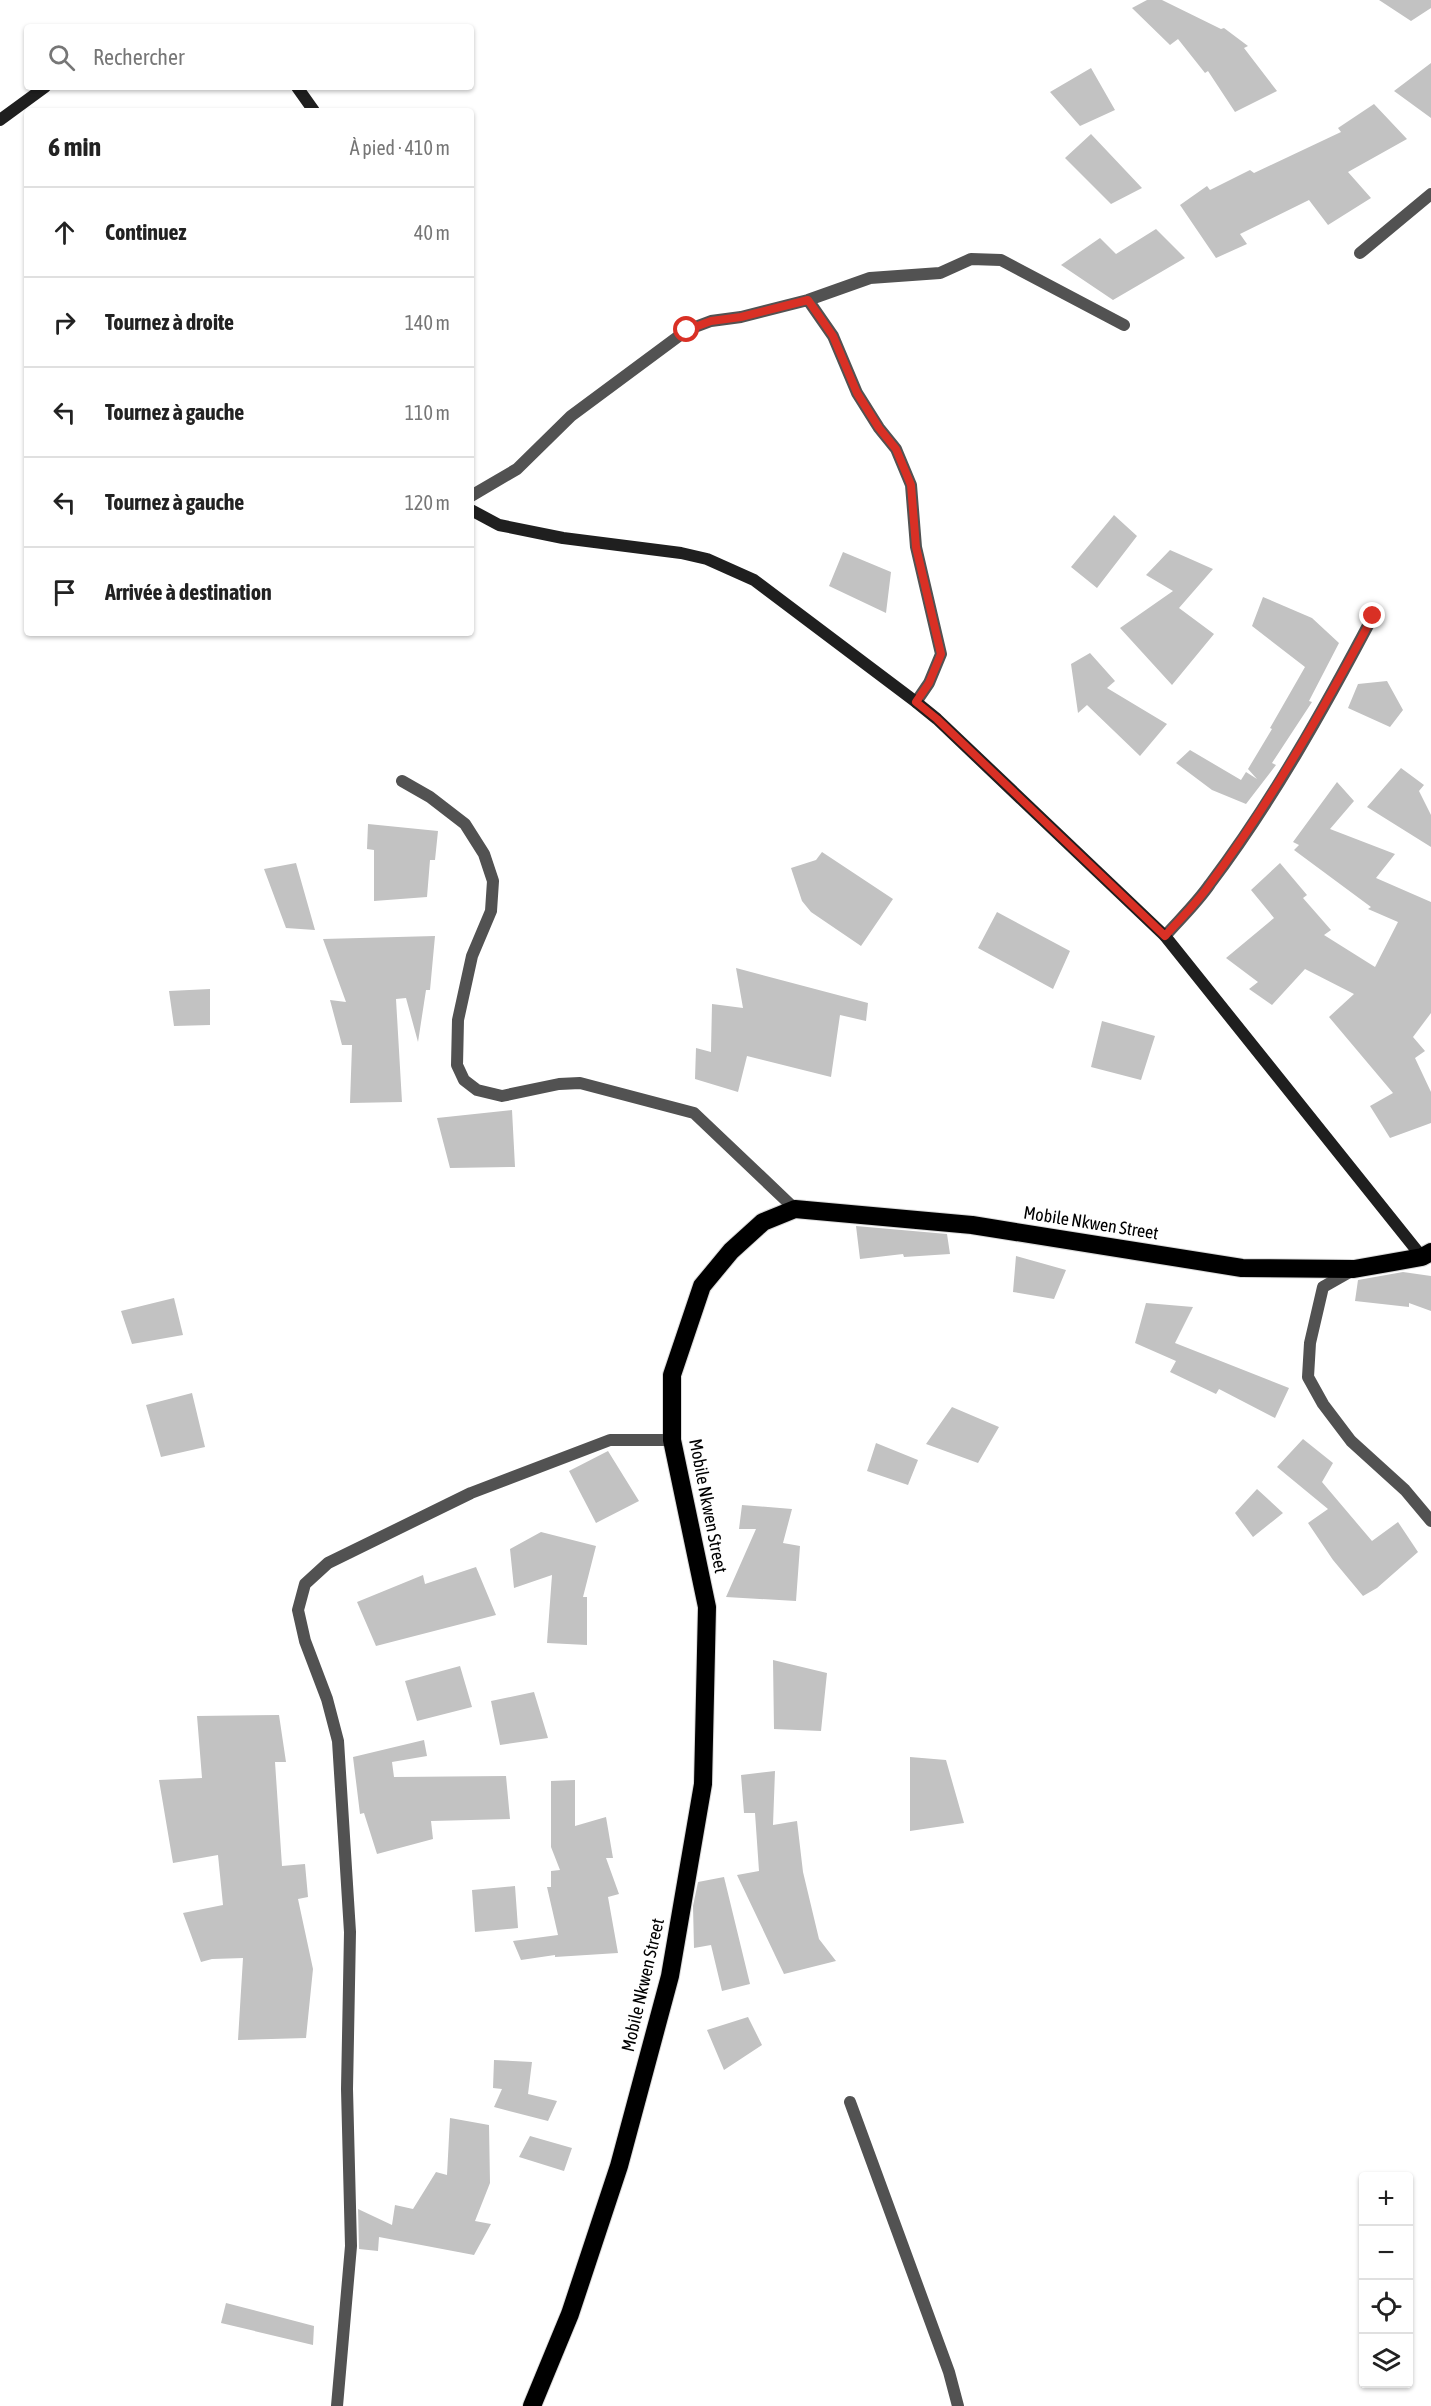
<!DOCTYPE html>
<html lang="fr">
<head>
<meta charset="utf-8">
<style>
  :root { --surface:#fff; --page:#f2f2f2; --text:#222; --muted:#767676; --line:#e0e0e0 }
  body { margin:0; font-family:"Asap Condensed",sans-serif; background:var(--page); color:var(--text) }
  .controls { position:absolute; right:18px; bottom:18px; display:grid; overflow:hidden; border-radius:6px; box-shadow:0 2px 4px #0004 }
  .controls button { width:54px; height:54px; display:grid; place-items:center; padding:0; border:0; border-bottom:2px solid var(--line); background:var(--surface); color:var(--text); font:30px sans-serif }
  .stop { position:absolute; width:18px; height:18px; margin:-14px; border:4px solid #d93025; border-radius:50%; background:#fff }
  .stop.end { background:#d93025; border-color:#fff; box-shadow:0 2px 6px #0008 }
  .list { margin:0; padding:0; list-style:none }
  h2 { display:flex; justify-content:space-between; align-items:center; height:78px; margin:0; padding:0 24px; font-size:26px }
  h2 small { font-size:20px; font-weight:400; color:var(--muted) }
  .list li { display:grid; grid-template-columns:39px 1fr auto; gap:18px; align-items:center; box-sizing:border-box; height:90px; padding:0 24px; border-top:2px solid var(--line) }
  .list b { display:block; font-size:22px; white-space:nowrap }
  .list em { font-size:20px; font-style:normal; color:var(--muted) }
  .icon { flex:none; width:33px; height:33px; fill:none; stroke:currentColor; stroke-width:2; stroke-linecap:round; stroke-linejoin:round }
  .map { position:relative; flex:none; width:1431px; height:2406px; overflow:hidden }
  .search { position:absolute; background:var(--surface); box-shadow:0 2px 4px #0004; left:24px; top:24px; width:450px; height:66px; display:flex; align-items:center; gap:15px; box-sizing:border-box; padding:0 21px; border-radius:6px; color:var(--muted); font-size:22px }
  .panel { position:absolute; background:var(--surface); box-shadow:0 2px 4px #0004; left:24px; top:108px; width:450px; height:528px; border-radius:6px }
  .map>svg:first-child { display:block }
</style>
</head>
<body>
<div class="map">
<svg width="1431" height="2406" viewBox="0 0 1431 2406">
  <rect width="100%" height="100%" fill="#fff"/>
  <path fill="#c2c2c2" d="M1147 0H1162L1221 29 1224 28 1248 46 1244 48 1277 91 1235 112 1208 71 1205 73 1178 39 1170 45 1132 8Z
    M1379 0H1431V8L1411 21Z
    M1431 63V118L1394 91Z
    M1091 68 1115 110 1080 126 1050 92Z
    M1374 104 1407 139 1348 172 1371 198 1328 225 1309 200 1240 234 1247 244 1216 258 1180 205 1207 186 1210 190 1250 170 1254 173 1341 132 1338 128Z
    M1091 134 1142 188 1111 204 1065 158Z
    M1156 229 1185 258 1113 300 1061 265 1100 238 1116 254Z
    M1114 515 1137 536 1097 588 1071 567Z
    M1170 550 1213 569 1179 608 1214 634 1172 685 1120 628 1173 591 1146 575Z
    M843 552 891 572 886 613 829 586Z
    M1263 597 1312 618 1339 643 1309 701 1312 702 1272 763 1276 765 1246 804 1212 790 1176 763 1190 750 1241 780 1246 772 1257 779 1248 769 1272 729 1270 728 1305 667 1252 626Z
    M1090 653 1115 681 1107 688 1167 724 1140 756 1087 705 1078 713 1071 664Z
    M1387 681 1403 710 1390 727 1348 708 1358 684Z
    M1401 768 1424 785 1419 791 1431 815V847L1367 807Z
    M1337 782 1354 801 1330 829 1395 854 1376 878 1431 902V1013L1413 1037 1425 1051 1415 1058 1431 1092V1123L1390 1138 1370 1106 1393 1093 1329 1017 1354 994 1305 969 1272 1005 1249 989 1258 982 1226 958 1274 918 1251 890 1280 863 1307 895 1303 898 1331 930 1324 935 1375 967 1398 922 1368 909 1371 907 1294 850 1299 845 1293 842Z
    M368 824 438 831 435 860H430L427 897 374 901V850L367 849Z
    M822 852 893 899 861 946 811 912 802 901 791 868 816 860Z
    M296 863 315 930 286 928 264 869Z
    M997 912 1070 951 1053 989 978 948Z
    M435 936 430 990H426L418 1042 406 998 396 999 402 1102 350 1103 352 1045H342L330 1000 346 1002 323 939Z
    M736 968 868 1003 866 1021 840 1015 831 1077 747 1056 738 1092 695 1079 696 1048 711 1052 712 1004 743 1008Z
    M210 989V1025L174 1026 169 991Z
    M1102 1021 1155 1036 1141 1080 1091 1067Z
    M512 1110 515 1167 450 1168 437 1118Z
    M856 1226 947 1234 950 1254 904 1257 903 1254 860 1259Z
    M1016 1256 1066 1270 1054 1299 1013 1292Z
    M1403 1272 1431 1276V1311L1409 1303V1307L1355 1301 1358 1280Z
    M174 1298 183 1335 132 1344 121 1311Z
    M1146 1303 1193 1307 1175 1343 1289 1388 1275 1418 1219 1389 1216 1394 1170 1372 1176 1361 1135 1343Z
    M192 1393 205 1447 161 1457 146 1405Z
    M952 1407 999 1427 978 1463 926 1444Z
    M1303 1439 1333 1463 1322 1482 1372 1541 1398 1522 1418 1552 1377 1588 1363 1596 1333 1560 1308 1523 1328 1509 1277 1467Z
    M876 1443 918 1460 908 1485 867 1471Z
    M608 1451 639 1501 596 1523 569 1471Z
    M1257 1489 1283 1513 1253 1537 1235 1513Z
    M742 1505 792 1509 783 1543 800 1546 796 1601 726 1597 756 1529H739Z
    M541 1532 596 1546 583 1597H587V1645L547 1643 552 1575 514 1588 510 1549Z
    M476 1567 496 1615 376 1646 357 1602 423 1575 425 1584Z
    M773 1660 827 1673 821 1731 774 1729Z
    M460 1666 472 1707 417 1721 405 1681Z
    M534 1692 548 1738 500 1745 491 1701Z
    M279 1715 286 1762H275L282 1866 305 1864 308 1897 298 1899 313 1969 306 2038 238 2040 243 1958 212 1959 201 1962 183 1913 223 1905 218 1855 173 1863 159 1780 202 1778 197 1716Z
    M424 1740 427 1756 392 1762 394 1777 506 1776 510 1819 431 1821 433 1839 377 1854 364 1813 360 1814 353 1757Z
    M910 1757 946 1760 964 1823 910 1831Z
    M775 1771 773 1825 797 1821 803 1872 819 1939 836 1961 784 1974 737 1875 759 1871 755 1813H744L741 1775Z
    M575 1780V1826L606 1817 613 1858H606L619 1894 608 1897 618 1953 555 1957V1955L521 1960 513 1941 558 1935 547 1887H551V1871L560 1870 551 1847V1781Z
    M724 1877 750 1984 722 1991 711 1945 694 1948 693 1906 698 1882Z
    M515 1886 518 1928 475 1932 472 1890Z
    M748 2017 762 2045 724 2070 707 2030Z
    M494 2060 532 2062 528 2094 557 2101 548 2121 494 2107 502 2089 493 2088Z
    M450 2118 489 2125 490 2183 475 2221 491 2224 474 2255 379 2237 378 2251 359 2249 358 2209 392 2225 395 2205 413 2209 436 2172 447 2175Z
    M530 2136 572 2148 564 2171 519 2157Z
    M226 2303 314 2326 313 2345 221 2323Z"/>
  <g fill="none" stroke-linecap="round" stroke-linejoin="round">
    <defs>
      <path id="highway" d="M532 2406 570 2314 619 2166 670 1976 703 1784 707 1607 672 1440V1375L702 1286 731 1251 763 1222 795 1209 972 1225 1242 1268 1354 1269 1422 1257 1431 1252"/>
    </defs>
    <use href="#highway" stroke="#dbdbdb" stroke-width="20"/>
    <path stroke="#525252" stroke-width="12" d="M1360 253 1431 194
      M808 300 833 336 857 393 879 428 896 449 911 485 916 547 941 654 929 683 916 702
      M471 496 517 469 571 416 687 330 711 321 741 317 808 300 870 278 940 273 971 259 1001 260 1124 325
      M402 781 430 797 465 824 484 854 493 881 491 911 472 956 458 1020 457 1065 464 1080 477 1090 502 1096 559 1084 580 1083 694 1113 795 1209
      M1165 936C1180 919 1197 903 1210 884 1272 802 1325 707 1373 616
      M1353 1270 1323 1287 1310 1343 1308 1377 1323 1404 1351 1441 1405 1490 1431 1521
      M850 2102 949 2372 958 2406
      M337 2406 351 2246 347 2089 350 1932 338 1741 327 1699 305 1641 298 1610 305 1584 328 1563 471 1493 610 1440H672"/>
    <path stroke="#1f1f1f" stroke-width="12" d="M297 87 314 111
      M0 120 45 87
      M471 510 499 525 563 538 681 553 707 559 754 580 916 702 937 719 1165 936 1422 1257"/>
    <use href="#highway" stroke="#000" stroke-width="18"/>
  </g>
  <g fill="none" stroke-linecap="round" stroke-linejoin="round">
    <path stroke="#d93025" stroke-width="8" d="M687 330 711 321 741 317 808 300 833 336 857 393 879 428 896 449 911 485 916 547 941 654 929 683 916 702 937 719 1165 936C1180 919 1197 903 1210 884 1271 802 1325 707 1373 616"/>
  </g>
  <g text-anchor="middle" stroke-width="4.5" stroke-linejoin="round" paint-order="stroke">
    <g font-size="18" fill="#000" stroke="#fff">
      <text transform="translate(1091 1223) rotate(9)" y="6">Mobile Nkwen Street</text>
      <text transform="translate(708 1506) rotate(79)" y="6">Mobile Nkwen Street</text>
      <text transform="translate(643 1985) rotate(-77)" y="6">Mobile Nkwen Street</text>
    </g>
  </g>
</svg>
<div class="controls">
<button>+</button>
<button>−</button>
<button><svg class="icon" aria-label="locate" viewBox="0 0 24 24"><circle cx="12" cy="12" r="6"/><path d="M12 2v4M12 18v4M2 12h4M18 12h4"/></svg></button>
<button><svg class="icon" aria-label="layers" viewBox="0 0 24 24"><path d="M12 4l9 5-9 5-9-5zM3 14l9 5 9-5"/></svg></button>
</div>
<div class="stop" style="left:687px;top:330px"></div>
<div class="stop end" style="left:1373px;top:616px"></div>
<div class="search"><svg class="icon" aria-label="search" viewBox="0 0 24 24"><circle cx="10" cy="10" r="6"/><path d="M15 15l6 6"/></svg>Rechercher</div>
<section class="panel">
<h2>6 min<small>À pied · 410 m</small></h2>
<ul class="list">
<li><svg class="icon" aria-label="ahead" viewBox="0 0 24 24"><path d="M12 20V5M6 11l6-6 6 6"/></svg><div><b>Continuez</b></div><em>40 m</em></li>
<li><svg class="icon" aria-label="right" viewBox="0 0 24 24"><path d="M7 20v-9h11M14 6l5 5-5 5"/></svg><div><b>Tournez à droite</b></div><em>140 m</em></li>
<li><svg class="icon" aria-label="left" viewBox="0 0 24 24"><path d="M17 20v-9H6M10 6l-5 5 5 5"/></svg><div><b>Tournez à gauche</b></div><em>110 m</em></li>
<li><svg class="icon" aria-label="left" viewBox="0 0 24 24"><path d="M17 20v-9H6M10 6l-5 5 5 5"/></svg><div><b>Tournez à gauche</b></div><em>120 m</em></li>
<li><svg class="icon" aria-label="arrive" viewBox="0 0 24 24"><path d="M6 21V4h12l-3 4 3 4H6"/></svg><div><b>Arrivée à destination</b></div></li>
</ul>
</section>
</div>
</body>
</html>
